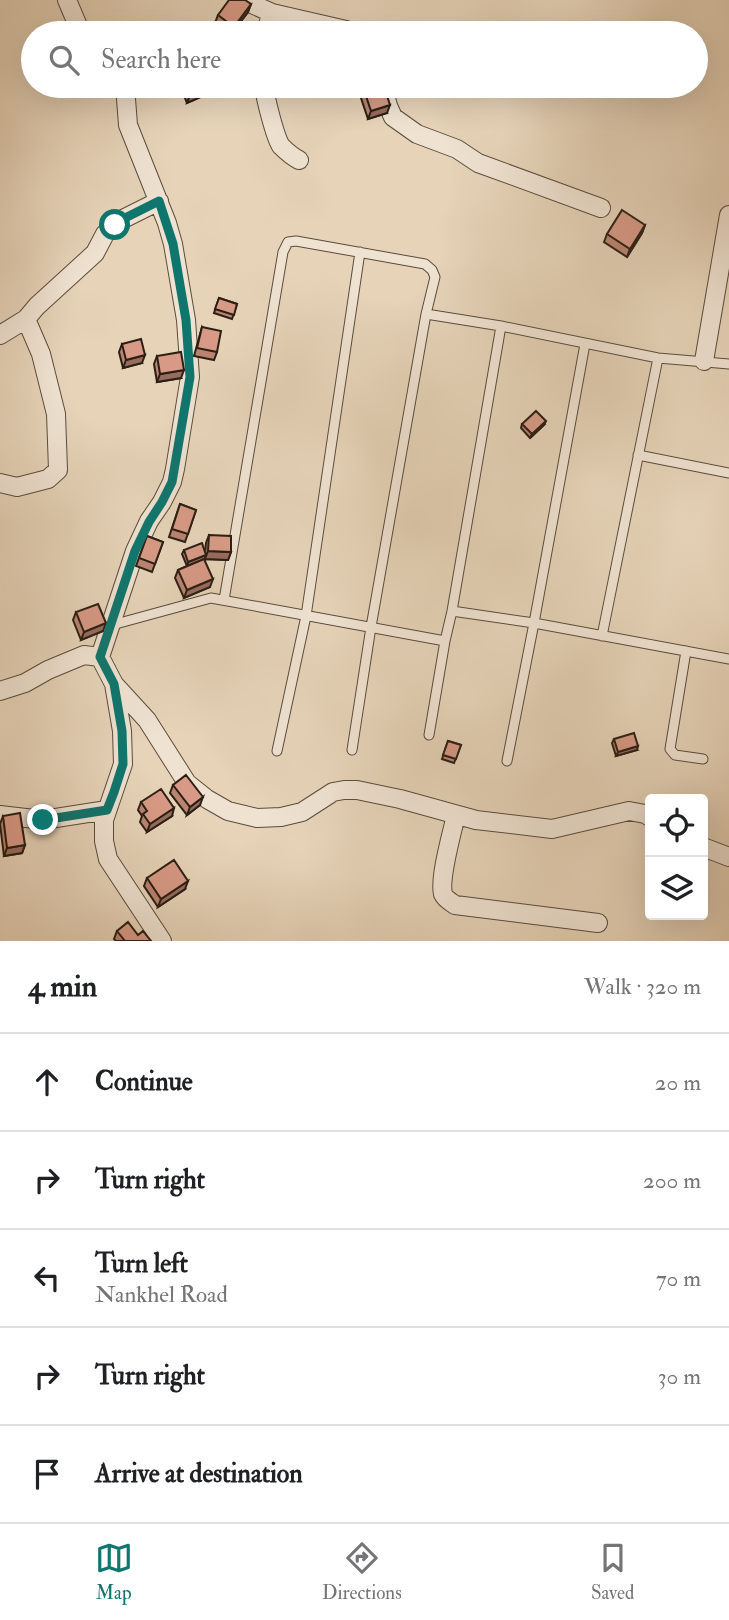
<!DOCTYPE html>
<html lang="en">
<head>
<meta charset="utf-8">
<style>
  :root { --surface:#fff; --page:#f2f2f2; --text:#202124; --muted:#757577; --line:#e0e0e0; --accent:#0f766e }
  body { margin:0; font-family:"IM FELL Double Pica",serif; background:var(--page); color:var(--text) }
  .controls { position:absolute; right:21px; bottom:21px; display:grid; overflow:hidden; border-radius:7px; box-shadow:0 7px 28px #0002 }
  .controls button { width:63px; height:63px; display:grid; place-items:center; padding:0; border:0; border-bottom:2px solid var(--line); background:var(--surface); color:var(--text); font:35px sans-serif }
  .stop { position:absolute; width:21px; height:21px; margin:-16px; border:5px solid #0f766e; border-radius:50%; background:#fff }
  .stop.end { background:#0f766e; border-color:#fff; box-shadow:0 2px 7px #0008 }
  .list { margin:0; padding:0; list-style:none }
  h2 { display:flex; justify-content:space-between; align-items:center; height:91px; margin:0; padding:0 28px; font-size:30px }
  h2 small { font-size:23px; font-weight:400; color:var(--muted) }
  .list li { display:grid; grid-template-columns:46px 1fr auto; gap:21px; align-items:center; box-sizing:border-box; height:98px; padding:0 28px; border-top:2px solid var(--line) }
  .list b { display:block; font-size:26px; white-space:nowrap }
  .list p { margin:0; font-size:23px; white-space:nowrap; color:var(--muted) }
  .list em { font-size:23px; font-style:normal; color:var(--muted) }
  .icon { flex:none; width:38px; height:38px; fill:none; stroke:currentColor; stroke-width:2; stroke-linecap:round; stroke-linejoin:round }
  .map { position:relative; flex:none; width:729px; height:941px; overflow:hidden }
  .search { position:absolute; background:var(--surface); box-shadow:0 7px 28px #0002; left:21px; right:21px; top:21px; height:77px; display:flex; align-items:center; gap:18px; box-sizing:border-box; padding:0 24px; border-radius:38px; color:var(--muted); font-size:26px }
  .sheet { height:581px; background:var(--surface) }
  nav { display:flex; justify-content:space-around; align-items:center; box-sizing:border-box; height:98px; border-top:2px solid var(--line); background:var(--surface); font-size:19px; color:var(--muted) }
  nav a { display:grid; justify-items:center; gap:4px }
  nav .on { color:var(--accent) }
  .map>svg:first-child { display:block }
</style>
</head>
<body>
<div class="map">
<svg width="729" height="941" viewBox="0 0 729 941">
  <rect width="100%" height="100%" fill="#e6d3b8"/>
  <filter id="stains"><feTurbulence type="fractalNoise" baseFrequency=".00286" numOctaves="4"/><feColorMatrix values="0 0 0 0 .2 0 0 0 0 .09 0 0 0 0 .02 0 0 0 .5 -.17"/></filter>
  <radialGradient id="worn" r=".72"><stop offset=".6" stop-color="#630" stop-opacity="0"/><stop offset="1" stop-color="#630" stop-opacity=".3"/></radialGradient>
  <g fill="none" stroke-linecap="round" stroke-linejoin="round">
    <defs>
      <path id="lane" d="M426 314 501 326 658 358 729 364
        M638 455 729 473
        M224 600 283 252 288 242 296 241 425 264 432 270 435 277 426 314 371 627 352 750
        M452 611 534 623 729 659
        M112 625 211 598 445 641
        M602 636 658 358
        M686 651 670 749 675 755 703 759
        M429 735 445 641 452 611 501 326
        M277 751 306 616 360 252
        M507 761 534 623 585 344"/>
      <path id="street" d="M67 0 81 33
        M243 0 272 13 346 30 353 33
        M265 33 272 13
        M264 86C265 97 275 137 281 146 286 151 293 157 299 160
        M383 86 388 106 393 117 417 134 457 149 478 163 601 208
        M0 335 26 319 37 306 95 253 105 234 115 225 125 218 159 201
        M704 361 729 215
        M0 483 17 487 48 479 58 470 56 414 41 354 26 319
        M100 657 135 551 149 521 162 502 172 482 175 469 190 377 186 320 173 244 167 223 128 125 125 86
        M100 657 114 684 122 731 123 764 104 820V841L108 859 162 941
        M114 684 147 720 187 783 207 799 228 811 257 818 281 817 302 812 333 792 344 790H357L400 799 476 820 552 829 629 811 645 814 650 817
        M0 691 25 683 48 670 84 655 100 657
        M0 815 43 820 107 810
        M456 815C452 833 439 878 443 894 445 899 451 902 455 905L598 923
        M703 847 729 857"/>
    </defs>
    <use href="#lane" stroke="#5a4c3d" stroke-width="11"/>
    <use href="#street" stroke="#5a4c3d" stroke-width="20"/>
    <use href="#lane" stroke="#efe2d1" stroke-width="9"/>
    <use href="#street" stroke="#efe2d1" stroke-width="18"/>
  </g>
  <path fill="#ba8473" stroke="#2b1f14" stroke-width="2" d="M251 4 248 12 232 33H229L215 23 218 15Z
    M180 86H214L212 92 187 103Z
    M364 90 387 113 368 119 361 98Z
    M645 225 642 233 627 257 604 242 607 234Z
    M219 298 237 304 232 319 214 313Z
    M202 327 217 352 214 360 194 356Z
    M122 344 142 363 123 368 119 352Z
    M157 356 181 378 157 382 154 364Z
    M522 424 544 425 530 438 521 428Z
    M180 504 196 510 185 542 169 537Z
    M209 535 231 552 228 560 204 559 210 587 184 598 175 578 178 570 187 566 182 554 184 550 205 552 206 543Z
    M147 536 163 542 152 572 136 566Z
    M76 612 103 631 81 640 73 620Z
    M614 739 637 750 616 756 612 743Z
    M448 741 461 745 454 763 442 759Z
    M173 785 200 805 187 815 170 793Z
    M141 802 172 816 147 832 140 822 142 816 138 810Z
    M3 816 25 845 22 853 4 856 0 824Z
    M147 878 185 889 158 907 144 886Z
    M117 931 138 935 151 941H116L114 939Z"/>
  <path fill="#976c5e" stroke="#2b1f14" stroke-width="2" d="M251 4 248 12 232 33 234 27Z
    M211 86H214L212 92 187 103 190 95Z
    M390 105 387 113 368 119 371 111Z
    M645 225 642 233 627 257 630 249Z
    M145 355 142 363 123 368 126 360Z
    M184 370 181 378 157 382 160 374Z
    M546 421 544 425 530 438 532 434Z
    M208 551 231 552 228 560 205 559Z
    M206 555 205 559 187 566 188 562Z
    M213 579 210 587 184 598 187 590Z
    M106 623 103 631 81 640 84 632Z
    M638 746 637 750 616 756 618 752Z
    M203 797 200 805 187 815 190 807Z
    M174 808 172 816 147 832 150 824Z
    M25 845 22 853 4 856 7 848Z
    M188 881 185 889 158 907 161 899Z"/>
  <path fill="#d89a86" stroke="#2b1f14" stroke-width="2" d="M229 0H245L251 4 234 27 218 15Z
    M277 25 295 26V33H277Z
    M186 86H211L190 95Z
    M375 86H384L390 105 371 111 364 90Z
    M622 210 645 225 630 249 607 234Z
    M219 298 237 304 234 315 215 309Z
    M202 327 221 331 217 352 197 348Z
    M141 339 145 355 126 360 122 344Z
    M181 352 184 370 160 374 157 356Z
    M536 411 546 421 532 434 522 424Z
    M180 504 196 510 188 534 172 529Z
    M209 535 231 536V552L208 551Z
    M147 536 163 542 155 564 139 558Z
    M202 543 206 555 188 562 184 550Z
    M204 559 213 579 187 590 178 570Z
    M98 604 106 623 84 632 76 612Z
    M634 733 638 746 618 752 614 739Z
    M448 741 461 745 456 759 443 755Z
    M186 775 203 797 190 807 173 785Z
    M161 789 174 808 150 824 143 814 147 811 141 802Z
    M20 813 25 845 7 848 3 816Z
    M174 860 188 881 161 899 147 878Z
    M128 922 138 935 143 931 151 941H125L117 931Z"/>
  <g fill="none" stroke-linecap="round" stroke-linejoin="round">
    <path stroke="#0f766e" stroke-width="9" d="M43 820 107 810 114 792 123 764 122 731 114 684 100 657 135 551 149 522 162 502 172 482 190 377 186 320 173 244 159 201 125 218 115 225"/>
  </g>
  <rect width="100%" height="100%" filter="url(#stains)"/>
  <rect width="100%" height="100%" fill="url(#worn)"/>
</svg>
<div class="controls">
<button><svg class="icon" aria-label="locate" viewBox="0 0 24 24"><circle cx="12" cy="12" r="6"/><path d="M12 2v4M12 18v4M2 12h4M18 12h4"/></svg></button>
<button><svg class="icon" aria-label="layers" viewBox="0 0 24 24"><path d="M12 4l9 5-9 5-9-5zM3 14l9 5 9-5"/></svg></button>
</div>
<div class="stop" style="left:115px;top:225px"></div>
<div class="stop end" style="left:43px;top:820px"></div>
<div class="search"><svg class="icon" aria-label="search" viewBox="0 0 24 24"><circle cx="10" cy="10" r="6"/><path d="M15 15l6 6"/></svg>Search here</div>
</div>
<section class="sheet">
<h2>4 min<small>Walk · 320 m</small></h2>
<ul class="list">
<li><svg class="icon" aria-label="ahead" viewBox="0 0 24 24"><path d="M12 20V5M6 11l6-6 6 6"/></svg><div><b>Continue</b></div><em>20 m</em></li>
<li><svg class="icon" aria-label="right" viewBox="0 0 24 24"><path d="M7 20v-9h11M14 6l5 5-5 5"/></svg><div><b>Turn right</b></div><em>200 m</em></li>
<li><svg class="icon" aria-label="left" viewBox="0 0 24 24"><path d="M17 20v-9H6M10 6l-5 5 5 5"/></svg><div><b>Turn left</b><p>Nankhel Road</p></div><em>70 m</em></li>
<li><svg class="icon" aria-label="right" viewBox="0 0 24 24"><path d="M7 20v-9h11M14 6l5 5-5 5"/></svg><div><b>Turn right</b></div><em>30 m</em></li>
<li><svg class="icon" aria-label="arrive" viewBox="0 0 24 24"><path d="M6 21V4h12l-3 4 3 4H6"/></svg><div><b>Arrive at destination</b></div></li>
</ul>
</section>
<nav>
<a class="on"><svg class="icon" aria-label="map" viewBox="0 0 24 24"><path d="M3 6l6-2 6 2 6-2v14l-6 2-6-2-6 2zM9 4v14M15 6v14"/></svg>Map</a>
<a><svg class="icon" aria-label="directions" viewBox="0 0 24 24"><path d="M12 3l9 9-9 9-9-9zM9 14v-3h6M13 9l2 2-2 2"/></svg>Directions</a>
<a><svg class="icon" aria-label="saved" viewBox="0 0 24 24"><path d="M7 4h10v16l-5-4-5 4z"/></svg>Saved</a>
</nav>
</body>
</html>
